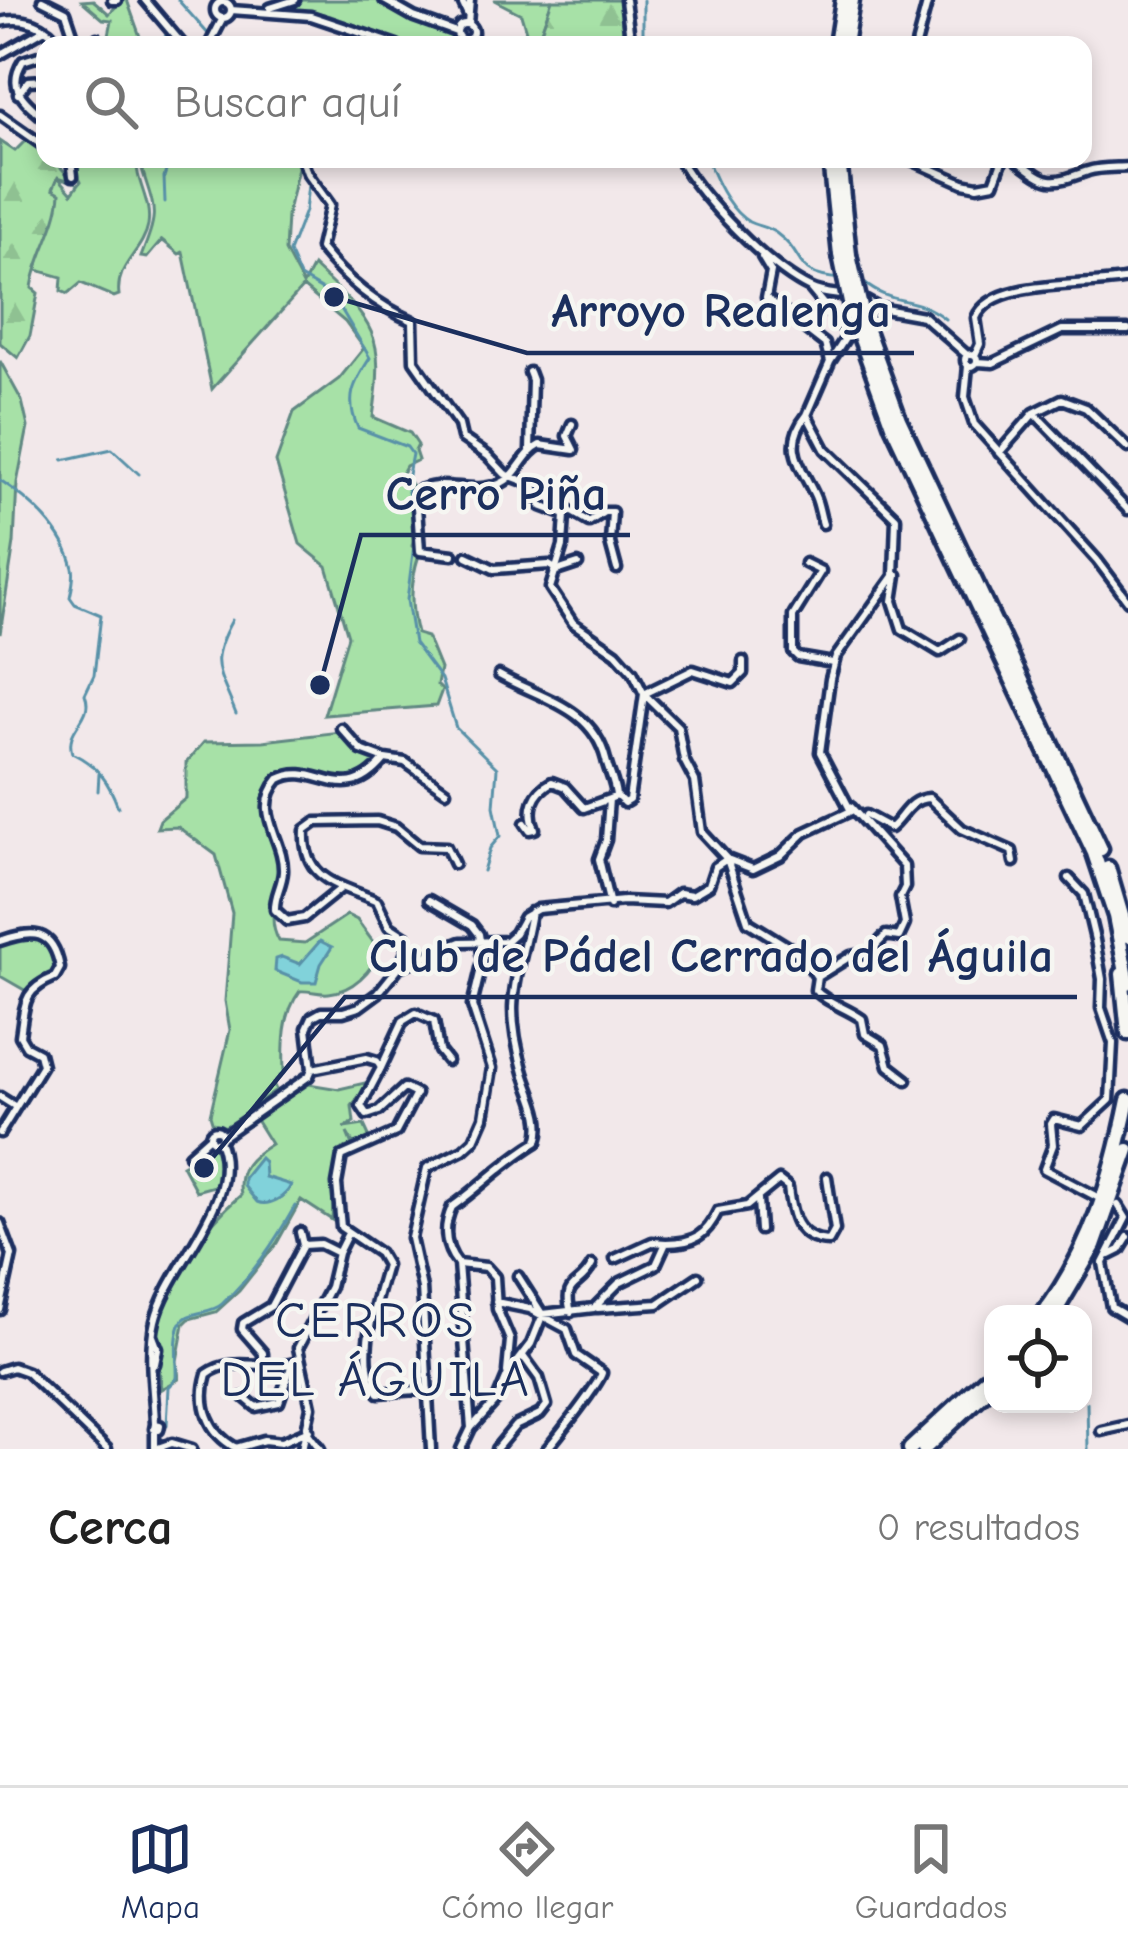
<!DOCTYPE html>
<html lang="es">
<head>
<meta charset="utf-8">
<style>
  :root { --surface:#fff; --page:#f6f6f6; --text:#222; --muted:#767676; --line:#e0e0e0; --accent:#1b2f5e }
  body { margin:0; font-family:"Comic Neue",sans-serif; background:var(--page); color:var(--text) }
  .controls { position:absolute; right:36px; bottom:36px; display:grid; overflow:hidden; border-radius:24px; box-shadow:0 6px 18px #0003 }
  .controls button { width:108px; height:108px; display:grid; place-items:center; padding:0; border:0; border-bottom:3px solid var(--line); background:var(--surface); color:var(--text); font:60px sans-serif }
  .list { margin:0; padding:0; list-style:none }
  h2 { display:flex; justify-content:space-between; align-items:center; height:156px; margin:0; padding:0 48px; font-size:51px }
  h2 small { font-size:39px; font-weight:400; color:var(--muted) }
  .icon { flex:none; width:66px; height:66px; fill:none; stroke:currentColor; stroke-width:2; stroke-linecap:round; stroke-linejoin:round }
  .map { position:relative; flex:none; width:1128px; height:1449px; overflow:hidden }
  .search { position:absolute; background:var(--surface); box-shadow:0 6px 18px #0003; left:36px; right:36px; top:36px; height:132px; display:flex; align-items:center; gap:30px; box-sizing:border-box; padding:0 42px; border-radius:24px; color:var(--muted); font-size:45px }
  .sheet { height:336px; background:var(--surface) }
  nav { display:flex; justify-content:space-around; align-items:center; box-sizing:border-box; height:168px; border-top:3px solid var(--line); background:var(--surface); font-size:33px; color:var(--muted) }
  nav a { display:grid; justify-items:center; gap:6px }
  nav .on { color:var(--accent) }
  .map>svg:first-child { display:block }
</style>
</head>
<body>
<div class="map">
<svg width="1128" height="1449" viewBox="0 0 1128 1449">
  <defs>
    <pattern id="forest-firs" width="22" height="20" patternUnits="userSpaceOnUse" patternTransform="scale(3)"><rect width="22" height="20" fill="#a7e1a7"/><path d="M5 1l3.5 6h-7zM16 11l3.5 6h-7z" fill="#8fc192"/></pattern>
  </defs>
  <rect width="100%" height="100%" fill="#f2e8ea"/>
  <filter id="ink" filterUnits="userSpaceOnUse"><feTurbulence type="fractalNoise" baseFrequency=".00833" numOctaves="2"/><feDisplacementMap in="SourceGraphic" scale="24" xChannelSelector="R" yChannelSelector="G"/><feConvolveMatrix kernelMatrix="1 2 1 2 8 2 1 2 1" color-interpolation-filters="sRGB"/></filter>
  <g filter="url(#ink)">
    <path fill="#a7e1a7" stroke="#618882" stroke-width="3" d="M93 0 109 14 122 0H127L143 45H107L112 20 103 19 82 1Z
      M303 0H377L409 20 457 39C416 60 367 26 327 15 314 11 301 11 289 9Z
      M494 0H552L539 37 528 38 521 14Z
      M81 159H137C135 182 152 201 148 225 143 252 115 265 119 295L114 297 81 283 68 294 61 291 62 277 37 270 54 185 58 177 72 193 81 181 77 173Z
      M143 159H300L287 216 285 251 303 285 313 266C374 323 386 332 373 417L410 433 418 445 415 451 418 460 406 466 402 473C424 494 419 520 412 546L419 555C410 583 410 606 417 634L427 637 440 669 437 685 442 690 436 706 324 715 348 636 327 566 300 544 276 462 294 412 339 379 364 348 345 322 303 287 212 389 183 252 179 254 162 240 147 258 141 257C159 210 156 214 141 166Z
      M0 361 22 401 28 427 17 483 14 543 0 634Z
      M340 732 358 750 379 760C371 771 364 778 349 780 334 783 319 774 304 771 268 761 264 802 267 828 268 841 277 850 279 862 285 890 263 913 279 941L305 943 347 915 357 920 379 950C373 971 352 991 329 993 318 994 310 990 300 991 283 1013 283 1045 284 1072L273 1083 276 1090 262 1100 268 1111 309 1084 339 1089 369 1082 352 1106 354 1122 344 1128 364 1125 371 1140 354 1145 347 1133 352 1145 336 1155 332 1220 301 1200 277 1243 239 1291 216 1312 189 1319 184 1324 177 1361 179 1379 162 1389C160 1371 155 1349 157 1332 161 1285 206 1224 241 1195 236 1169 250 1157 271 1144L251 1112 226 1126 214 1128 210 1115 230 1030 225 1001 232 913 216 855 178 827 157 828 160 820 186 798V763L204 742 263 741Z
      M26 935C47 938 51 949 58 967L55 975 38 980 28 992 0 976V945Z
      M217 1145 223 1158 222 1178 214 1186 196 1191 182 1165Z"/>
    <path fill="url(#forest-firs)" stroke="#618882" stroke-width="3" d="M552 0H619L623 31 609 45H537L534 38 539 37Z
      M27 139 38 143 45 159H53L74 182 58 177 53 189 60 193C58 227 36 256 32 288L38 293 30 336 18 358 0 343V141L15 151Z"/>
    <path fill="#81d2da" stroke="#5891a8" stroke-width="3" d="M320 941 332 947 321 964 316 982H302L275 971 276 959 282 957 300 964Z
      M260 1158 264 1162 265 1177 291 1185C286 1197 269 1207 257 1202L244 1186V1178Z"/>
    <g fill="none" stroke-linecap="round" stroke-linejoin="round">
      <path stroke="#5891a8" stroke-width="3" d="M178 0 210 36
        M215 42 216 45
        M161 45 166 35
        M643 45V0
        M311 159 305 211 289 252 300 277 334 297 370 358C353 384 345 399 358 428L407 447 412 454 406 485 416 520
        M707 159C715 180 729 210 749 222 757 226 768 227 776 233 809 257 790 275 841 279
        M165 202 164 177 170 159
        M863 282C895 308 912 293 945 319
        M63 460 112 449 139 474
        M0 480C30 500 65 531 73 568 75 576 72 588 70 597L75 604 101 615 94 675 85 694C95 719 64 727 72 753 98 766 108 780 118 807
        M416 529 407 600 414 643 441 679 456 728 497 768 494 806 500 836 490 848 483 871
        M232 620C207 665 219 670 236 714
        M98 791 99 774
        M1087 1403 1088 1449
        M167 1425 169 1387 177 1378C178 1362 173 1340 181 1323 187 1311 211 1314 222 1304 253 1275 274 1243 295 1206"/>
      <defs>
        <path id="minor" d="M42 0 66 12 77 45
          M112 0H117
          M145 0 183 45
          M384 0 414 17 456 32
          M461 0 468 15
          M625 0 631 45
          M215 10a8 8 0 1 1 16 0a8 8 0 1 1-16 0Z
          M270 8 295 0
          M231 10 311 16 397 45
          M0 22C23 16 48 24 60 45
          M457 32a8 8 0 1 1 16 0a8 8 0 1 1-16 0Z
          M468 24 470 0
          M95 45 97 38
          M209 45 223 18
          M916 45 928 0
          M45 54 23 61C6 88 24 101 45 119
          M0 55 45 29
          M18 94 28 81 45 80
          M0 115 44 146
          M71 159 73 176
          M302 159 307 173 330 205 320 248C346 281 376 305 413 321L414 361 459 425 462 438 488 456 505 474 534 485 541 506 565 515 563 546 550 588 573 623 616 653 633 672 644 694 678 727 684 760 695 781 702 832 727 859 753 869 780 856 804 833 851 811 820 752 830 679 836 657 894 576 896 518 825 449 807 415 830 362 848 334 810 288
          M679 159C703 200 767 267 810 288 821 294 835 294 848 296
          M909 159 963 183 978 186 994 183 1003 159
          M1016 159C1050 185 1049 185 1088 171 1100 167 1115 168 1128 167
          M762 257 771 272 766 298 792 318
          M861 298 879 308 923 316 967 355
          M807 330 825 344 830 362
          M965 360a6 6 0 1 1 12 0a6 6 0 1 1-12 0Z
          M975 355 980 344 976 318C993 277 1090 288 1128 279
          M978 362 993 363 1062 330H1128
          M968 366 965 397 974 424 1097 560 1128 601
          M529 372 532 380 530 450
          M1035 414 1128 510
          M807 415C781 447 802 467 815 496 819 505 820 515 823 524
          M999 453 1034 413 1062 399 1086 408 1128 448
          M555 508H565L589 522 604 512H612L610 543 617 569
          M453 555 420 551 416 492C443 477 471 496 499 484 518 477 522 454 540 445L574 450 567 436 572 424
          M467 556 494 569 549 565 555 569
          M805 563 821 571 793 616V652L798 657 833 663
          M554 572 578 564
          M897 575 893 601 902 629 940 652 960 639
          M499 675C541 699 593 707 606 760 609 773 615 783 616 796
          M341 728 361 750 385 759
          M866 815 890 828C903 818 908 799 929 798L962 829 1012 851 1014 862
          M525 823 530 830 535 829C527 810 533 792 552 782L565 787 584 808 609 799
          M1069 878 1084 894 1095 940 1102 979 1101 1008 1113 1043 1110 1100 1082 1126 1054 1119 1051 1124 1053 1145 1044 1169 1099 1198
          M340 889 304 918 287 921 275 910C274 896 282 886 283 872 285 839 251 812 279 779 317 759 342 811 385 759L405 762 446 791
          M429 900 472 925 479 934 483 960 472 1006 492 1068 484 1117 474 1140 463 1150 427 1168 411 1238 422 1288 431 1449
          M610 905 599 859 606 840 609 799 617 796 624 803 629 800 644 694 693 670 733 683 743 673V661
          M0 941C32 930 53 928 60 968L55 977C23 990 25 1003 20 1036L26 1046 39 1053 42 1065 0 1133
          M401 964 406 952V937L389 926 377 901C342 885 302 882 305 830L316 822 377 821 396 827 419 846 446 847 454 864
          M817 977 851 956 869 953 886 935 899 937 905 924 900 897 905 887 904 866 851 807
          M381 1068 403 1021 416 1013 434 1021 439 1051 447 1061
          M312 1069 367 1058 377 1061 381 1068 361 1106 367 1115 379 1111 404 1088 416 1094 396 1132 342 1156 337 1184 341 1227 379 1253 386 1265C377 1299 353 1363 379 1393L428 1389
          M0 1097 16 1107
          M210 1136a6 6 0 1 1 12 0a6 6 0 1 1-12 0Z
          M222 1137 309 1076 312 1069 307 1028 312 1017 321 1012H343L359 1007 378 993 399 967 461 942 506 941 515 933 524 917 538 909 624 901 665 903 679 893 692 895 709 885 715 867 727 859 748 922 803 956 817 977 815 990C827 1003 847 1008 862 1019L865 1034 883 1045 889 1066 907 1080
          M189 1155 208 1138
          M758 1200 760 1230
          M1118 1205 1126 1218 1103 1263 1111 1307 1128 1317
          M0 1223 12 1255 0 1310
          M300 1232 303 1245
          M1110 1255 1120 1250 1128 1237
          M615 1259 652 1242 666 1243
          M458 1264 486 1267 495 1277 497 1309 510 1340 507 1372
          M518 1276 541 1312
          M496 1302 530 1309 567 1329 576 1355 602 1373C599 1384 558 1436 547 1449
          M598 1308 658 1304 698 1277
          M571 1312C562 1280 580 1289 592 1265
          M153 1336 158 1349 155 1364
          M300 1361C268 1374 235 1353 207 1374 198 1404 208 1433 236 1448L264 1440 281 1442 309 1430
          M263 1367V1353L242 1329 243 1323 271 1306 303 1245 320 1244 338 1253
          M0 1371 13 1367 27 1372 107 1449
          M244 1397 256 1407 279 1402 292 1364
          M155 1424C154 1391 147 1354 155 1321 168 1265 244 1198 219 1141
          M155 1424 160 1425 159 1430 154 1429Z
          M471 1428 458 1264C444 1247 443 1227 452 1207 482 1186 505 1161 537 1142 546 1117 529 1093 523 1069 502 996 519 981 531 912
          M155 1430V1449L172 1443 192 1449
          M1101 1431 1128 1425
          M308 1433 320 1449
          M302 1449 311 1407 298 1348 330 1287 338 1253 348 1233
          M461 1449 471 1428 498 1398 508 1374 531 1344 543 1314 594 1308 619 1283 656 1265 666 1243C694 1243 706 1236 718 1211L747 1206 779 1180 788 1187C791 1215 796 1240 829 1241L835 1230 827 1177
          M496 1449 515 1426 540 1414 547 1405 539 1378 523 1356"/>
        <path id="highway" d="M836 45 843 0
          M845 45 852 0
          M830 159 840 255
          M839 159 849 255
          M853 317 892 425 1094 853 1115 916 1128 983
          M865 325 899 419 1101 849
          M1108 868 1128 936
          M1122 974 1128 1033
          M1043 1314C1091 1250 1112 1178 1128 1100
          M1054 1314 1094 1246 1128 1150
          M910 1449 993 1372
          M924 1449 993 1385"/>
      </defs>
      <use href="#minor" stroke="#1b2f5e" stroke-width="15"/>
      <use href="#highway" stroke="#1b2f5e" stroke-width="21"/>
      <use href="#minor" stroke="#f6f6f2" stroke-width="6"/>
      <use href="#highway" stroke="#f6f6f2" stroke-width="12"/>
      <defs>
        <path id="highway-bridge" d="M840 255 853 317
          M849 255 865 325"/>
      </defs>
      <use href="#highway-bridge" stroke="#1b2f5e" stroke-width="21" stroke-linecap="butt"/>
      <use href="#highway-bridge" stroke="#f6f6f2" stroke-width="12"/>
    </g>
  </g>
  <g text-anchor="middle" stroke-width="9" stroke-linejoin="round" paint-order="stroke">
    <g font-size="51" letter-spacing="3" fill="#1b2f5e" stroke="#f6f6f2">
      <text x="376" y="1337">CERROS<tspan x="376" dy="59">DEL ÁGUILA</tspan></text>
    </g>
  </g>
  <path fill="none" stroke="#1b2f5e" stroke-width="4.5" d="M334 297L527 353H914M320 685L361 535H630M204 1168L345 997H1077"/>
  <g fill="#1b2f5e" stroke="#f6f6f2" stroke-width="4.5">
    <circle cx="334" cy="297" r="12"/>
    <circle cx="320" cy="685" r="12"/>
    <circle cx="204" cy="1168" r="12"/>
  </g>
  <g font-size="48" text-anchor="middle" font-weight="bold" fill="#1b2f5e" stroke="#f6f6f2" stroke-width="9" stroke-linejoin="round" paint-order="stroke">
    <text x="721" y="327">Arroyo Realenga</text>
    <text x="496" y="510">Cerro Piña</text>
    <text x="711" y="972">Club de Pádel Cerrado del Águila</text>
  </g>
</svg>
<div class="controls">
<button><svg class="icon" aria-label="locate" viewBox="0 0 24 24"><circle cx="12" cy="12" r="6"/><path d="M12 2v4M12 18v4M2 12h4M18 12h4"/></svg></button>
</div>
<div class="search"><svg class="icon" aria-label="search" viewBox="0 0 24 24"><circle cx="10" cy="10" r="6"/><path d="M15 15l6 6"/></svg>Buscar aquí</div>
</div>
<section class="sheet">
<h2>Cerca<small>0 resultados</small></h2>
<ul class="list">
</ul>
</section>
<nav>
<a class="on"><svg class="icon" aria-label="map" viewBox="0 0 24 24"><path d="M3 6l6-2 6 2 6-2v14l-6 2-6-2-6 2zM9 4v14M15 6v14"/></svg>Mapa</a>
<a><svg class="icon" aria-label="directions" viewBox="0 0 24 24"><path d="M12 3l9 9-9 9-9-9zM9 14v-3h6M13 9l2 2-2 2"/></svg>Cómo llegar</a>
<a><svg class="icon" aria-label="saved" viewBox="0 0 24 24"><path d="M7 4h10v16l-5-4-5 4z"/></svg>Guardados</a>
</nav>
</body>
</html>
